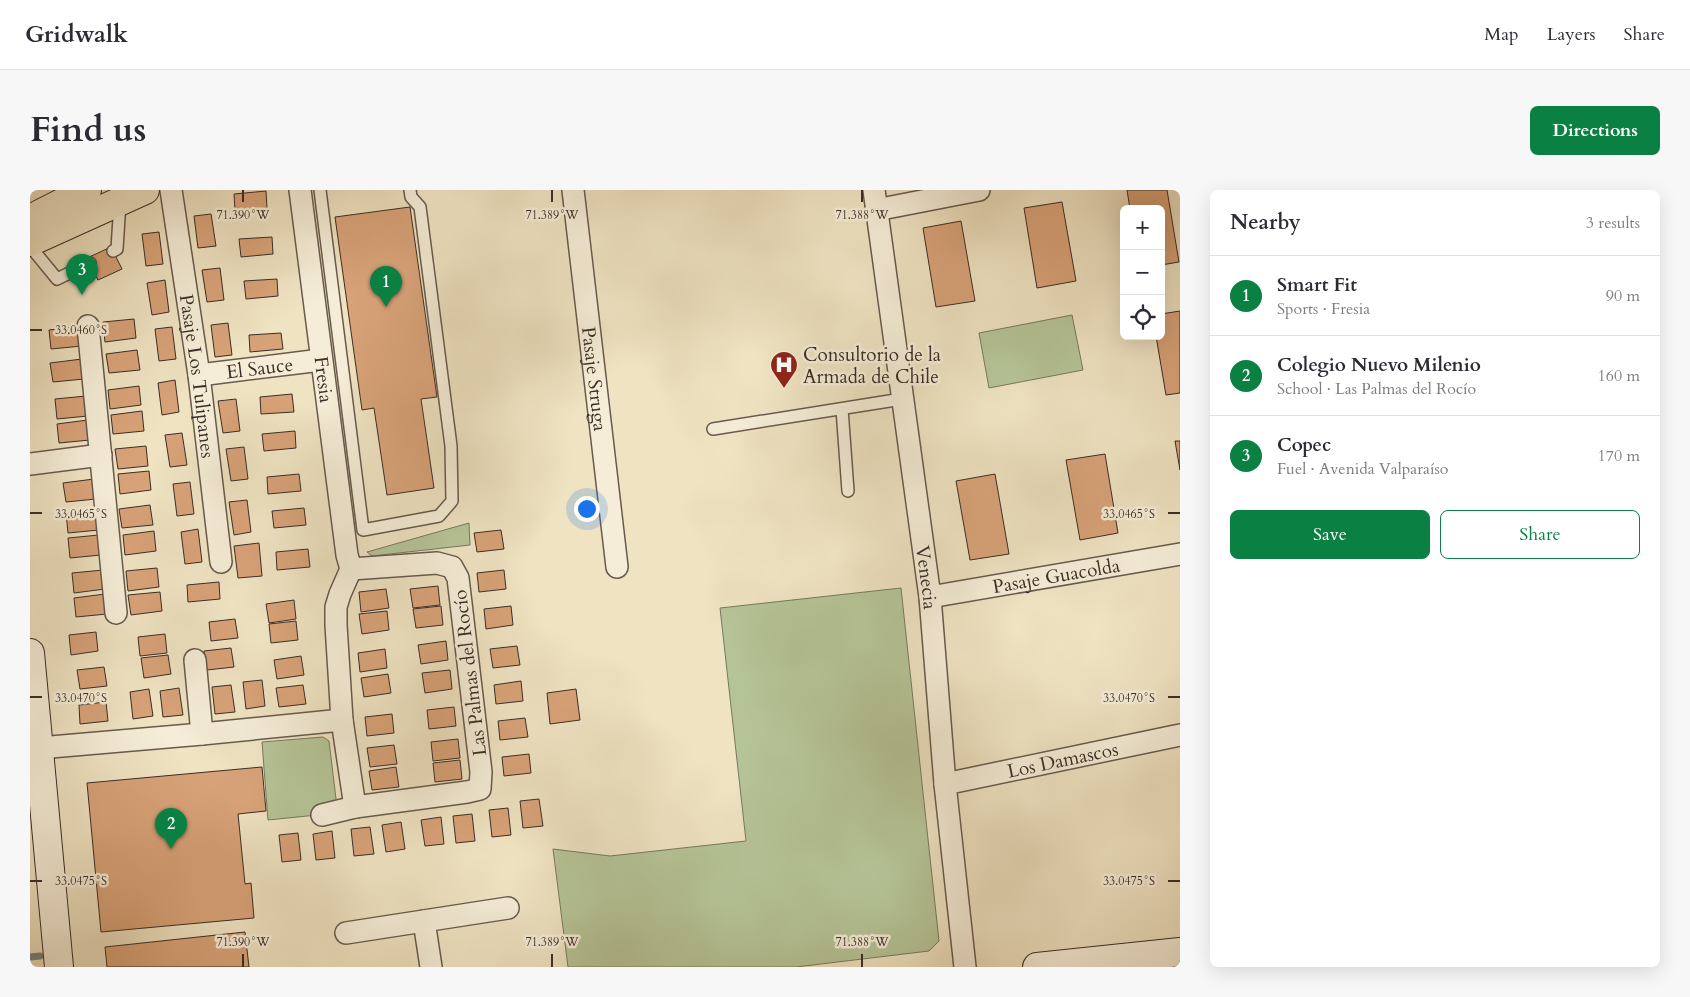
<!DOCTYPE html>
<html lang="en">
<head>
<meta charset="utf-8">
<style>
  :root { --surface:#fff; --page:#f7f7f7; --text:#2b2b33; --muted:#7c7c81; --line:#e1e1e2; --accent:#0b8043 }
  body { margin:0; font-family:Cardo,serif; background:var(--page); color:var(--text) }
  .controls { position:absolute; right:15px; top:15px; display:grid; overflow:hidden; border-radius:8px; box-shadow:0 5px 20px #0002 }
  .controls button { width:45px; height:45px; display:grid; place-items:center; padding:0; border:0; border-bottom:1px solid var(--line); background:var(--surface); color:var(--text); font:25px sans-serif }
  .you { position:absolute; left:556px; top:318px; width:18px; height:18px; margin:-12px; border:4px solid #fff; border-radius:50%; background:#1a73e8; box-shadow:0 0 0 8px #1a73e833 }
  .badge { display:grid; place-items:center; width:32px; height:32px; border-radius:50%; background:var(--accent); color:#fff; font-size:16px; font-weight:700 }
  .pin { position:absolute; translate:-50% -41px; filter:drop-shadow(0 1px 2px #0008) }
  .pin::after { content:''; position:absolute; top:26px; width:18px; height:15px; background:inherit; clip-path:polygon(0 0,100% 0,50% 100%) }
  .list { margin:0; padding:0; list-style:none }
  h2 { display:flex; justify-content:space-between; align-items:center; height:65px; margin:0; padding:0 20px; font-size:21px }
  h2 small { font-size:16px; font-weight:400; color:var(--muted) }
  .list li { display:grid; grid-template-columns:32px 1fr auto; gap:15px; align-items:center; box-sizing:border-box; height:80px; padding:0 20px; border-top:1px solid var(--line) }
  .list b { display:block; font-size:19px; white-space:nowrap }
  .list p { margin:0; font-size:16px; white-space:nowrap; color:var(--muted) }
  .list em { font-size:16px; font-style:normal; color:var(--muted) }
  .actions { display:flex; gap:10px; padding:15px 20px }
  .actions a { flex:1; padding:11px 0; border:1px solid var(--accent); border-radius:8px; text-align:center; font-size:18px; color:var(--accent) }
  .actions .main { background:var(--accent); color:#fff }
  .icon { flex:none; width:28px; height:28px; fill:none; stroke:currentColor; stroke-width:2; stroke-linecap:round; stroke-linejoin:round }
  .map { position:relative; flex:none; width:1150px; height:777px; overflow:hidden; border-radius:8px }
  header { display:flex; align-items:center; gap:30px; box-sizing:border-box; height:70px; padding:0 25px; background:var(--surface); border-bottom:1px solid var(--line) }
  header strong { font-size:24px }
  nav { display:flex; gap:28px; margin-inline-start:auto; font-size:18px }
  .intro { display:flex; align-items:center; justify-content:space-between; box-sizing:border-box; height:120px; padding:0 30px }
  h1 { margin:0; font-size:35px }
  .button { padding:12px 22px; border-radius:8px; background:var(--accent); color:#fff; font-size:18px; font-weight:700 }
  main { display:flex; gap:30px; padding:0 30px }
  aside { flex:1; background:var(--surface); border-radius:8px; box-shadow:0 5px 20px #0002 }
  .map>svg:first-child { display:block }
</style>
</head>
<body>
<header>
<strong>Gridwalk</strong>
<nav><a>Map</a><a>Layers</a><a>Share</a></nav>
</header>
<div class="intro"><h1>Find us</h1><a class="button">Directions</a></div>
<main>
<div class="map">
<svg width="1150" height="777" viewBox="0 0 1150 777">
  <rect width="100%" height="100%" fill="#efe3c2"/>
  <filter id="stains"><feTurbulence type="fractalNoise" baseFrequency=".004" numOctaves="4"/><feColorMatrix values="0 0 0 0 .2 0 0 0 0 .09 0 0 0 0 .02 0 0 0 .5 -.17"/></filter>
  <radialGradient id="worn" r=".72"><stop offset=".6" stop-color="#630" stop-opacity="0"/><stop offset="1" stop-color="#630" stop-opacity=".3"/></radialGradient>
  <path fill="#b5c497" stroke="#78785f" d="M1042 125 1053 180 959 198 949 143Z
    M439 333 440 355 342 366 337 362Z
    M871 398 909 751 899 761 766 777H538L523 659 580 666 716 651 690 418Z
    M293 547 299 551 307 617 287 625 238 630 232 552Z"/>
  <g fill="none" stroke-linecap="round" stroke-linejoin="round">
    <path stroke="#74837d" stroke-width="7" d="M0 767 10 766"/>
  </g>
  <path fill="#d8a278" stroke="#3b2d27" d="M1097 0H1137L1149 72 1131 75V19H1100Z
    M236 1 237 18 205 21 204 4Z
    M1032 12 1046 91 1007 98 994 18Z
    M380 17 407 207 391 209 404 298 357 305 344 218 332 220 305 27Z
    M181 24 186 56 168 58 164 26Z
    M931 31 945 111 906 117 893 38Z
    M129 42 133 74 116 76 112 44Z
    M242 47 243 64 211 67 209 49Z
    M81 57 92 79 68 90 57 68Z
    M190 78 194 110 177 112 172 80Z
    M247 89 248 106 216 109 214 91Z
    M135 90 139 122 122 125 117 93Z
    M1150 121V203L1136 205 1126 146H1131V124Z
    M104 129 106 148 75 152 73 132Z
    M198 133 202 165 185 167 181 135Z
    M50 136 52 156 21 159 19 140Z
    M142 137 146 169 129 171 125 139Z
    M251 143 253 159 220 162 219 145Z
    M107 160 110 180 79 183 76 164Z
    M52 169 54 189 23 192 20 173Z
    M145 190 149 222 132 225 128 193Z
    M109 196 111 215 80 219 78 200Z
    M262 204 264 222 231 224 230 207Z
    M56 206 58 226 27 229 25 209Z
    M206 209 210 241 193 243 188 211Z
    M112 221 114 241 83 244 81 225Z
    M58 230 60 250 29 253 27 234Z
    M265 241 266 258 234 261 232 244Z
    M152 243 157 275 140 277 135 245Z
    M1145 251H1150V280Z
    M116 256 118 276 88 279 85 259Z
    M214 257 218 289 201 291 196 259Z
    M1075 264 1088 343 1050 350 1036 270Z
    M119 281 121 300 90 304 88 284Z
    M269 284 271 301 238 304 237 287Z
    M965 284 979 364 940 370 926 291Z
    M64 289 66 309 36 312 33 293Z
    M160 292 164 324 147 326 143 294Z
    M217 310 221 342 204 345 199 312Z
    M120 315 123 335 92 338 89 319Z
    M274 318 276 335 244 338 242 321Z
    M66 320 69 340 38 343 36 323Z
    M168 339 172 372 155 374 151 342Z
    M471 340 474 359 447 362 444 343Z
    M124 341 126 361 95 365 93 345Z
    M69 345 71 365 40 368 38 348Z
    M229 353 232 386 208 388 204 356Z
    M278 359 280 377 247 380 246 362Z
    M127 378 129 397 98 401 96 381Z
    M73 380 75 399 44 403 42 383Z
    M474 380 476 399 449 402 447 383Z
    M189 392 190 409 158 412 157 395Z
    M408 396 410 415 383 418 380 399Z
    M356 399 359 418 331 422 329 402Z
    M130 402 132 421 101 425 98 405Z
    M75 404 77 424 46 427 44 408Z
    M264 410 266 429 239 433 236 414Z
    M411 416 413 435 386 438 383 419Z
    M481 416 483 435 456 439 454 419Z
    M357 421 359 440 332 444 329 424Z
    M205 429 208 448 181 451 179 432Z
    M266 431 268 450 241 453 239 434Z
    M66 442 68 461 41 465 39 445Z
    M135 444 137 463 110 466 108 447Z
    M416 451 418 470 391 474 388 455Z
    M487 456 490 475 463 478 460 459Z
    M201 458 204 477 177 480 174 461Z
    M355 459 357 478 330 482 328 463Z
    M138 465 141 484 114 488 111 468Z
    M271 466 274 485 247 489 244 470Z
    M74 477 77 496 50 499 47 480Z
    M420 480 422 499 395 503 392 483Z
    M358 484 361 503 334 507 331 488Z
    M232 490 235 516 216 519 213 492Z
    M491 491 493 511 466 514 464 495Z
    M201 495 205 522 185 524 182 497Z
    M273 495 276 514 249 517 246 498Z
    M149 498 153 525 133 527 130 501Z
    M119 499 123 526 103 529 100 502Z
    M546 499 550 530 520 534 517 503Z
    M76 512 78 531 50 534 49 515Z
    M424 517 426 536 399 539 397 520Z
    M362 524 364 543 337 546 335 527Z
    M495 528 498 547 470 550 468 531Z
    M428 549 430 568 403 571 401 552Z
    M364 555 367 574 340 577 337 558Z
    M499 564 501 583 474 586 472 567Z
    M430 570 432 589 405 592 403 573Z
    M232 577 236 621 208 624 215 694 221 693 224 728 71 742 57 593Z
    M366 577 369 597 342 600 339 581Z
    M509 609 513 636 493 638 490 611Z
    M478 618 481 645 462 647 459 620Z
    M442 624 445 651 426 653 423 626Z
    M411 627 414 654 395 656 391 630Z
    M371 632 375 659 356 662 352 635Z
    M340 637 344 664 324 666 321 639Z
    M302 641 305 668 286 670 283 644Z
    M268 643 271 670 252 672 249 645Z
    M215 742 219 777H77L75 757Z"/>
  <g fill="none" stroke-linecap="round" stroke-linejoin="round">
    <defs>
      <path id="lane" d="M290 0 333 340 409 326 422 311 421 256 390 17 381 7 380 0
        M0 56 27 89 60 73
        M83 61 87 59 90 12
        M812 219 818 301
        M683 239 872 209"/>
      <g id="street">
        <path id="s1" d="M141 0 169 185 191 372"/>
        <path id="s2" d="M270 0 317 365 321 379"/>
        <path id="s3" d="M543 0 587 377"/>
        <path id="s4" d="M844 0 900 407 915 594 935 777"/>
        <path d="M846 20 949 0"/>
        <path d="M58 136 86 423"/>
        <path id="s5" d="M169 185 291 170"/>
        <path d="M0 274 71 265"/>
        <path d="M321 379 310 404 306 417V435L312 530 325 617"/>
        <path id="s6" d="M900 407 1150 364"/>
        <path d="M165 470 172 544"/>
        <path d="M9 558 172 544 312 530"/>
        <path id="s7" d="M915 594 1150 545"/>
        <path d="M292 625 325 617 437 602 450 599 451 582 428 388 422 377 407 373 321 379"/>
        <path d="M394 731 401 777"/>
        <path d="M316 743 478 718"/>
      </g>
      <path id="secondary" d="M0 463 29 777
        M1007 777 1150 762"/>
      <path id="primary" d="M0 29 57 0
        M0 52 115 0"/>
    </defs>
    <use href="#lane" stroke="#685a4e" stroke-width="14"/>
    <use href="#street" stroke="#685a4e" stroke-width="24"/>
    <use href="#secondary" stroke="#3b2d27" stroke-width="30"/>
    <use href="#primary" stroke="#3b2d27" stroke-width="30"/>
    <use href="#lane" stroke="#f5edd7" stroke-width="11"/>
    <use href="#street" stroke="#f5edd7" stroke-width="21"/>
    <use href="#secondary" stroke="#f5edd7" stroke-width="28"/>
    <use href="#primary" stroke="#efe3c2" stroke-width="28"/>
  </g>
  <path fill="none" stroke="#3b2d27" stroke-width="2" d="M213 0V12M522 0V12M832 0V12M0 140H12M0 323H12M1138 323H1150M0 507H12M1138 507H1150M0 691H12M1138 691H1150M213 764V777M522 764V777M832 764V777"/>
  <defs>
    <symbol id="hospital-pin" viewBox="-11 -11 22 30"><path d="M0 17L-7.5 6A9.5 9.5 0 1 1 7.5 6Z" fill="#8f2418" stroke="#f5edd7"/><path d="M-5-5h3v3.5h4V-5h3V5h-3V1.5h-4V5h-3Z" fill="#fff"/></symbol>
  </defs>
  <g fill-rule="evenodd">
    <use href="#hospital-pin" x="738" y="159" width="32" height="43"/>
  </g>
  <g text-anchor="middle" stroke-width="5" stroke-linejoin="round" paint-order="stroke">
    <g font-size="19" fill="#3b2d27" stroke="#f5edd7" text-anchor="start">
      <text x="773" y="171">Consultorio de la<tspan x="773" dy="22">Armada de Chile</tspan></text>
    </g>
    <g font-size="19" fill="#3b2d27" stroke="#f5edd7">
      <text dy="7" stroke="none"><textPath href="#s5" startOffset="61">El Sauce</textPath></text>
      <text dy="7" stroke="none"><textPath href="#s1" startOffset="188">Pasaje Los Tulipanes</textPath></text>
      <text dy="7" stroke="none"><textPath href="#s3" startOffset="190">Pasaje Struga</textPath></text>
      <text dy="7" stroke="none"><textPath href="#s2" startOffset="191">Fresia</textPath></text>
      <text dy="7" stroke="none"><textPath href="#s6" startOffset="128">Pasaje Guacolda</textPath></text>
      <text dy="7" stroke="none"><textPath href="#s4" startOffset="391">Venecia</textPath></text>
      <text transform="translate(439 483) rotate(-97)" y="7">Las Palmas del Rocío</text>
      <text dy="7" stroke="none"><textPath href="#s7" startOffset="120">Los Damascos</textPath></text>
    </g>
  </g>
  <g font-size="12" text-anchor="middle" fill="#3b2d27" stroke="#f5edd7" stroke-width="5" stroke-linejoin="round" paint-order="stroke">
    <text x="213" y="29">71.390°W</text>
    <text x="522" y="29">71.389°W</text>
    <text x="832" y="29">71.388°W</text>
    <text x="51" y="144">33.0460°S</text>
    <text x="51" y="328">33.0465°S</text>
    <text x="1099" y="328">33.0465°S</text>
    <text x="51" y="512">33.0470°S</text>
    <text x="1099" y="512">33.0470°S</text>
    <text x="51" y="695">33.0475°S</text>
    <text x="1099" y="695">33.0475°S</text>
    <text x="213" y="756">71.390°W</text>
    <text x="522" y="756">71.389°W</text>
    <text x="832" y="756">71.388°W</text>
  </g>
  <rect width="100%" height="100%" filter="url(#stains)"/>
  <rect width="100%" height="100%" fill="url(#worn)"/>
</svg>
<div class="controls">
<button>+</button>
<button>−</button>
<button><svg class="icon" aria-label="locate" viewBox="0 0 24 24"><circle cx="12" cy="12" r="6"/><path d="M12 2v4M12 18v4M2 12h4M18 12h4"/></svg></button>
</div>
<div class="you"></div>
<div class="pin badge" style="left:356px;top:117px">1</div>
<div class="pin badge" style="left:141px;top:659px">2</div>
<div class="pin badge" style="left:52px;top:105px">3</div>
</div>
<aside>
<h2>Nearby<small>3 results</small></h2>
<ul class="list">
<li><span class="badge">1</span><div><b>Smart Fit</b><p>Sports · Fresia</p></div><em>90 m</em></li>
<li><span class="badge">2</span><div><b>Colegio Nuevo Milenio</b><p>School · Las Palmas del Rocío</p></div><em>160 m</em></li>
<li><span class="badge">3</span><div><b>Copec</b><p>Fuel · Avenida Valparaíso</p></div><em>170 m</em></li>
</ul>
<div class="actions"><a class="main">Save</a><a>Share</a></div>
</aside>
</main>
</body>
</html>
